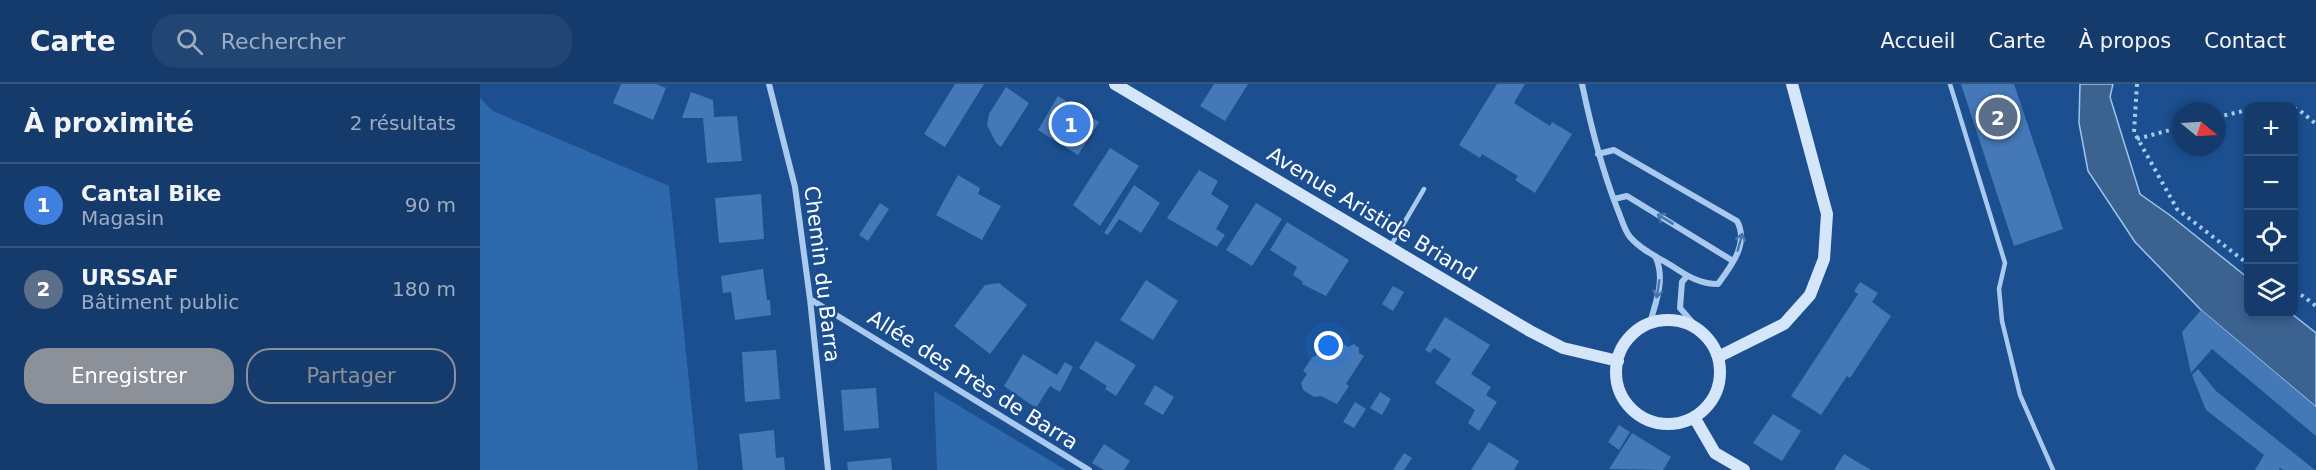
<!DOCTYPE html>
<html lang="fr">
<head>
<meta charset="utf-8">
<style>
  :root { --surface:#143b6b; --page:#214673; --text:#f1f3f6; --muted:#9dadc1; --line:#33557e; --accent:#8c9099 }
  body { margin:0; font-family:"DejaVu Sans",sans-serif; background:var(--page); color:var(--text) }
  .controls { position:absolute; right:18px; top:18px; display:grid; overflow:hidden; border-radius:12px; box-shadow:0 3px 9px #0003 }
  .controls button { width:54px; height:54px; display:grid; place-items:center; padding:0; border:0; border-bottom:2px solid var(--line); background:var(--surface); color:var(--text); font:30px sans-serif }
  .compass { position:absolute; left:1692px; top:18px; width:54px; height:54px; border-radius:50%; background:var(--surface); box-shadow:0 3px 9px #0003; rotate:108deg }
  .you { position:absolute; left:849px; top:262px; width:21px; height:21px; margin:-15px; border:4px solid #fff; border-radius:50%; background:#1a73e8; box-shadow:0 0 0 9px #1a73e833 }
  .badge { display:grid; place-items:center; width:39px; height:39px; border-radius:50%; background:var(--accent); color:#fff; font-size:20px; font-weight:700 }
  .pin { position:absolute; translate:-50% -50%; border:3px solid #fff; box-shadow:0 2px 6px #0006 }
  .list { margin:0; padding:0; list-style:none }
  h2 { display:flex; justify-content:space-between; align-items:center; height:78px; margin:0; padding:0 24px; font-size:26px }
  h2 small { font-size:20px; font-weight:400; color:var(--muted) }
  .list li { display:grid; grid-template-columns:39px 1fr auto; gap:18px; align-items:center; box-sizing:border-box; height:84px; padding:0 24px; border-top:2px solid var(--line) }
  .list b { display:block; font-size:22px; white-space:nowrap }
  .list p { margin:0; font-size:20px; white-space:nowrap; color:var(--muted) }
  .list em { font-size:20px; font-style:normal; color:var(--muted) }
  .actions { display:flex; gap:12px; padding:18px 24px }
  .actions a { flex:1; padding:14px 0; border:2px solid var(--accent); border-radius:24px; text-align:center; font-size:21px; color:var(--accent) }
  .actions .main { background:var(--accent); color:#fff }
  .icon { flex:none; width:33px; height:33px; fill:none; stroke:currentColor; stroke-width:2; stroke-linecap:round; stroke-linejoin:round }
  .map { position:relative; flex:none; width:1836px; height:386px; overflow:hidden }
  header { display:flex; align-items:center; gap:36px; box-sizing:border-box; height:84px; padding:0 30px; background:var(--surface); border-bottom:2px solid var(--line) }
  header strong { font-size:28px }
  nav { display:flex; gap:33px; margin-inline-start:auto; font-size:21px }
  .search { width:420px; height:54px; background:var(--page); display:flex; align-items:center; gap:15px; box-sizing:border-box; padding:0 21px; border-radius:24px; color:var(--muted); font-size:22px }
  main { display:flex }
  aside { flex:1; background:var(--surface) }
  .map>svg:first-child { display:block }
</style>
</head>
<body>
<header>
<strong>Carte</strong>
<div class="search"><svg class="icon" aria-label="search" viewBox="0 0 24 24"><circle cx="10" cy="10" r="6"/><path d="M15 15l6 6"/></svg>Rechercher</div>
<nav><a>Accueil</a><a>Carte</a><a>À propos</a><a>Contact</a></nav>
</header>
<main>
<aside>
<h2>À proximité<small>2 résultats</small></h2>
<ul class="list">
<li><span class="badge" style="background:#3f7fe0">1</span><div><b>Cantal Bike</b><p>Magasin</p></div><em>90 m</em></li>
<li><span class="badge" style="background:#5c6f8a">2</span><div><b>URSSAF</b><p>Bâtiment public</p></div><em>180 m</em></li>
</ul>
<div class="actions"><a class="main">Enregistrer</a><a>Partager</a></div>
</aside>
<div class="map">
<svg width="1836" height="386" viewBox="0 0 1836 386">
  <rect width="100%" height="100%" fill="#1b4f8f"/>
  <path fill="#2e69ad" d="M0 14 13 27 189 102 218 386H0Z
    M454 307 586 386H457Z"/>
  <path fill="#3c6290" stroke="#9cc4f0" stroke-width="1.5" d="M1600 0H1633L1630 13 1660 110 1691 132 1768 194V230H1812L1836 249V323L1721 226 1655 158 1608 87 1599 39Z"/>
  <path fill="#4478b7" d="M141 0H176L186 4 173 36 133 19Z
    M475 0H504L465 63 444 50Z
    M734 0H768L745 37 720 22Z
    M1017 0H1045L1034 19 1070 42 1072 38 1092 50 1055 109 1035 96 1038 92 1002 70 1000 74 979 61Z
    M1481 0H1534L1583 145 1534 162Z
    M526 3 549 19 521 63 516 59 507 41 509 30Z
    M211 8 233 16 234 33 257 32 262 77 227 79 223 34H202Z
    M578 12 619 38 598 71 558 46Z
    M630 64 659 82 620 142 593 121Z
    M719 86 738 97 731 110 749 122 736 145 745 151 737 163 687 134Z
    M478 91 500 104 498 110 521 122 502 156 456 131Z
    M654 101 680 119 661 149 639 135 628 151 624 149Z
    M281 110 284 155 239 159 235 114Z
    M400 119 409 125 388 157 379 151Z
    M776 119 802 135 772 182 746 166Z
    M807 138 869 176 846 212 822 200 823 198 813 191 817 183 790 166Z
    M283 185 287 216H290L291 231 255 236 251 208 243 209 241 192Z
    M666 196 698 217 673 256 640 236Z
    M1380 198 1398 209 1392 218 1411 232 1370 294 1367 292 1341 331 1311 312 1378 210 1374 207Z
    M519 199 547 221 510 270 474 242 505 201Z
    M913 202 924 208 913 227 902 220Z
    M1721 226 1836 323V352L1732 265 1711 289 1702 248Z
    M965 233 1010 261 991 290 1011 303 1006 311 1017 318 999 347 988 339 995 326 955 299 971 275 954 264 950 269 945 266Z
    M855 254 868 263 874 260 879 264V269L884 272 866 300 869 302 857 320 841 312 834 313 823 306 821 299 827 290 823 287 833 272 835 273 843 262 848 265Z
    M616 257 656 281 636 312 625 305 627 302 599 284Z
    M296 266 300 315 265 318 262 268Z
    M543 270 577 291 585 278 593 283 580 308 570 302 556 324 524 302Z
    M1718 285 1736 307 1835 386H1803L1800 384 1799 386H1775L1784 371 1726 326 1712 291Z
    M675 301 694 313 683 331 664 320Z
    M396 304 399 344 364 347 361 306Z
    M900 308 911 315 902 331 890 324Z
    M875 318 886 325 874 344 863 338Z
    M1293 330 1321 347 1302 377 1273 359Z
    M1139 341 1150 348 1139 366 1128 358Z
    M294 346 296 374 304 373 305 386H263L259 350Z
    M1152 349 1191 373 1183 386 1129 385Z
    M1009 358 1039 377 1034 386H991Z
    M624 360 650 377 644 386H624L612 379Z
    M924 369 932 374 924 386H913Z
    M1364 370 1391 386H1354Z
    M411 374 412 386H368L367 378Z"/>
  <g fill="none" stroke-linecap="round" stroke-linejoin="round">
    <path stroke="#a9c9ee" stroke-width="4" stroke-dasharray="3 4.5" stroke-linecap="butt" d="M1657 0 1654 48 1697 125 1768 180
      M1814 25H1818L1836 40
      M1737 33 1768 26
      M1657 55 1701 43
      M1814 208 1823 212 1836 222"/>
    <path stroke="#a9c9ee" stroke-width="4.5" d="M1470 0 1525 179 1519 205 1522 237 1540 311 1573 386
      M910 163 944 105"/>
    <path stroke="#a9c9ee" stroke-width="6" d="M289 0 315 103 330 215 348 386
      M1102 0C1111 43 1121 83 1137 124 1141 133 1144 146 1150 153 1161 166 1179 174 1192 182 1207 192 1220 200 1238 200 1252 181 1269 159 1257 137L1134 66 1118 70
      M1134 115 1147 112 1253 177
      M1207 192 1202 198 1200 224 1219 246
      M330 215 609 386
      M1170 239C1176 217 1186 194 1175 172"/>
    <path stroke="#d6e6fa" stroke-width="12" d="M635 0 1050 247 1083 264 1138 277
      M1136 288a52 52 0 1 1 104 0a52 52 0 1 1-104 0Z
      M1238 273 1304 240 1330 211 1344 175 1347 130 1312 0
      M1214 333 1235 369 1264 386"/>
  </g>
  <defs><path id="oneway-shaft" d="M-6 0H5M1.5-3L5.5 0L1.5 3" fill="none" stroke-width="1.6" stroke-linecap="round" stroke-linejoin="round" transform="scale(1.5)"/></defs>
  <g stroke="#4674ac">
    <use href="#oneway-shaft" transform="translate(1185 135) rotate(-149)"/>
    <use href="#oneway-shaft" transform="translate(1260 158) rotate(-75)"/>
    <use href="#oneway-shaft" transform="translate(1178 205) rotate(99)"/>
  </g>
  <g text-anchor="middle" stroke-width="5" stroke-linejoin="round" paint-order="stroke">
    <g font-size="21" fill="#fff" stroke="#1b4f8f">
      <text transform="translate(892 130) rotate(31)" y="7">Avenue Aristide Briand</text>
      <text transform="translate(342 190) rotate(83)" y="7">Chemin du Barra</text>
      <text transform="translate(493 296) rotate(32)" y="7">Allée des Près de Barra</text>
    </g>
  </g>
</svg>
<div class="controls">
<button>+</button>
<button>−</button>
<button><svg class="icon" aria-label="locate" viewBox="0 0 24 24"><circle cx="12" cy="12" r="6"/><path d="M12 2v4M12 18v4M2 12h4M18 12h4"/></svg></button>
<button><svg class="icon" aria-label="layers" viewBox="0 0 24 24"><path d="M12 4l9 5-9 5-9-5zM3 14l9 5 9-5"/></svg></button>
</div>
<svg class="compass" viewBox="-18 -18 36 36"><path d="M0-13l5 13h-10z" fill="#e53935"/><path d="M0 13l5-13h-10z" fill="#9dadc1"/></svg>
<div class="you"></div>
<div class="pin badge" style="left:591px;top:40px;background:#3f7fe0">1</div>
<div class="pin badge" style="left:1518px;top:33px;background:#5c6f8a">2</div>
</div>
</main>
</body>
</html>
